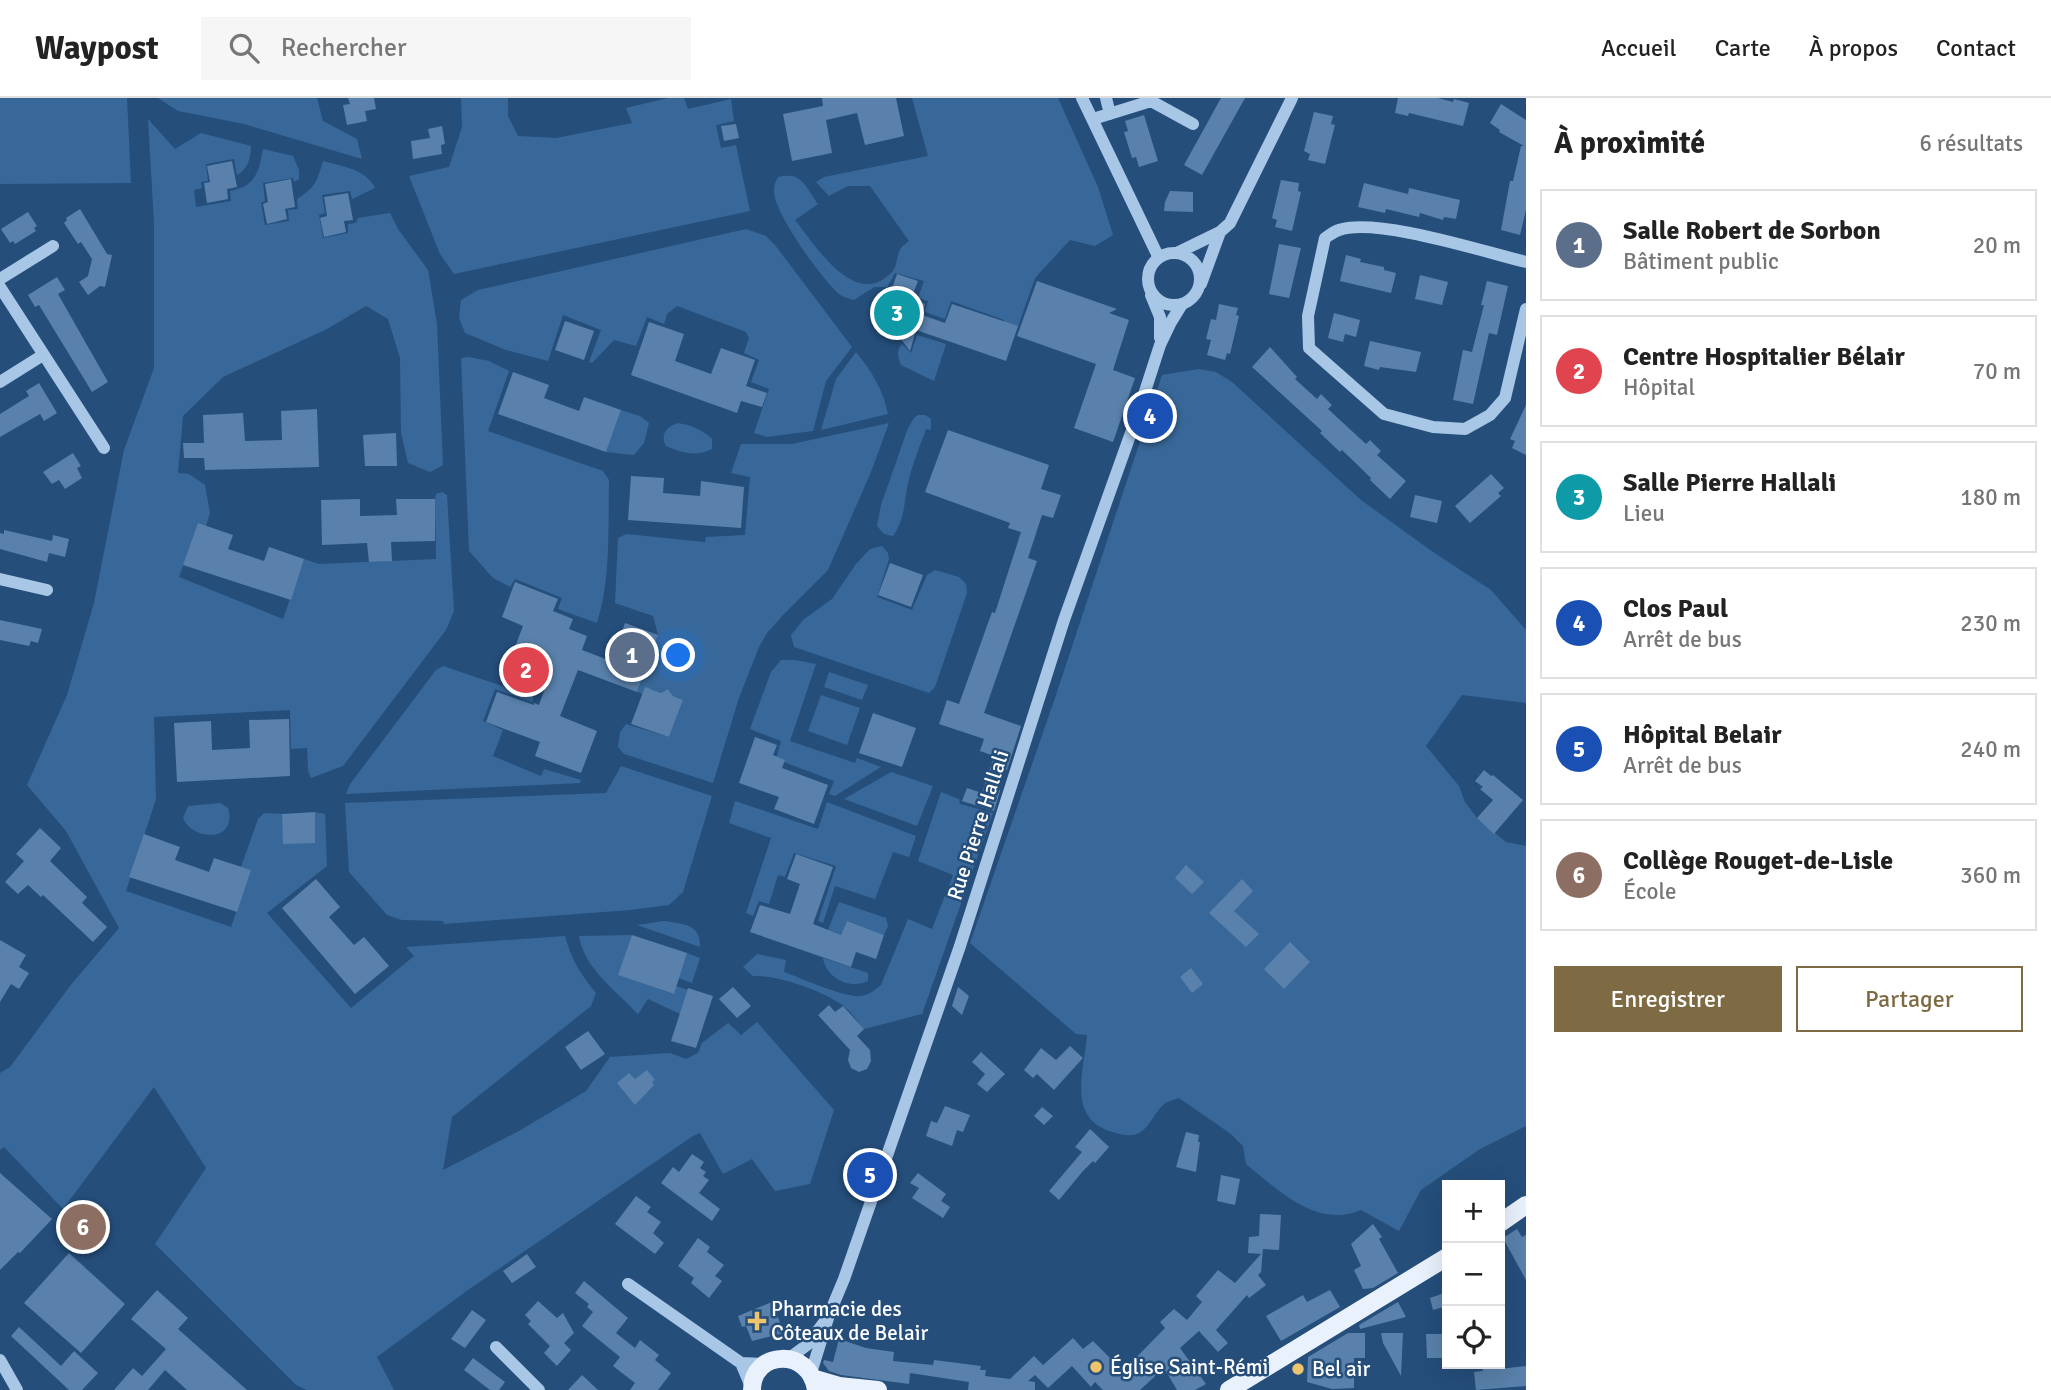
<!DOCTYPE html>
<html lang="fr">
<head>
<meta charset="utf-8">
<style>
  :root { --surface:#fff; --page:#f6f6f6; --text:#222; --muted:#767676; --line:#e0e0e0; --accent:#7e6b44 }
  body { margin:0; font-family:Signika,sans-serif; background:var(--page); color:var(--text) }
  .controls { position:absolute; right:21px; bottom:21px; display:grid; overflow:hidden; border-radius:0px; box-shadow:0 7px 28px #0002 }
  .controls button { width:63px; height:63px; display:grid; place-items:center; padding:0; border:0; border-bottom:2px solid var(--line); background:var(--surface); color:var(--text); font:35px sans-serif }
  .you { position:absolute; left:679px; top:558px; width:24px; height:24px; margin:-18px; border:5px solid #fff; border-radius:50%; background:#1a73e8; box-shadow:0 0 0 10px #1a73e833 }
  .badge { display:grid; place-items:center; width:46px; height:46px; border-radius:50%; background:var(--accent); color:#fff; font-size:23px; font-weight:700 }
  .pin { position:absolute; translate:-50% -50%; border:4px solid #fff; box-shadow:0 2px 7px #0006 }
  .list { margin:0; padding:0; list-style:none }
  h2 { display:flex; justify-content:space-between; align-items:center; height:91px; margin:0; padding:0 28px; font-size:30px }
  h2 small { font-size:23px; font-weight:400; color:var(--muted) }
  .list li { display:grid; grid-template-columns:46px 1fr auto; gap:21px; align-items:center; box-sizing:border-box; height:112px; margin:0 14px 14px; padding:0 14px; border:2px solid var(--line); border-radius:0px }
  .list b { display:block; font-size:26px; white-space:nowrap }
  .list p { margin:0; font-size:23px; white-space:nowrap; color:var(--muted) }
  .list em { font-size:23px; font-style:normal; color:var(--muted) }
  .actions { display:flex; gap:14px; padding:21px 28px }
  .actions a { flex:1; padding:16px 0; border:2px solid var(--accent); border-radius:0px; text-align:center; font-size:24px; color:var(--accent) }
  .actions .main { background:var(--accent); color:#fff }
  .icon { flex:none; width:38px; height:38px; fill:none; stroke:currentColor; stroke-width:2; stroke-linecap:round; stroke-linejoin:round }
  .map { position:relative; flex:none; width:1526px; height:1292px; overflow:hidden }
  header { display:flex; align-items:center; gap:42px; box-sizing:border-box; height:98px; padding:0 35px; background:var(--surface); border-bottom:2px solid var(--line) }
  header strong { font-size:33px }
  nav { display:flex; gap:38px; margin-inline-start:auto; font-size:24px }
  .search { width:490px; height:63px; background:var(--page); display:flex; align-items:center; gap:18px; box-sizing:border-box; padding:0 24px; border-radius:0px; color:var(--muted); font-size:26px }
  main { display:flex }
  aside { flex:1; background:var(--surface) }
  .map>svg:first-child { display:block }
</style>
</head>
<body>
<header>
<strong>Waypost</strong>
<div class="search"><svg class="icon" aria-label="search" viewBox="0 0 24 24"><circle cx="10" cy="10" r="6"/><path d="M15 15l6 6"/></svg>Rechercher</div>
<nav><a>Accueil</a><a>Carte</a><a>À propos</a><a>Contact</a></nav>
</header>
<main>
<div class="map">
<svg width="1526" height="1292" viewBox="0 0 1526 1292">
  <rect width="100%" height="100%" fill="#254e7b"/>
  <path fill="#386899" d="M0 0H127L131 85 0 86Z
    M158 0H317L323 23 357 41 362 61 244 26 178 13Z
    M461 0H508V18L518 38 556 40 632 25 626 10 668 0H684L688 11 731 1 734 23 716 27 721 50 736 47 750 113 454 176 440 156 409 78 449 69 462 29Z
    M912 0H1058L1098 89 1113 137 1095 148 1070 142 1035 180 1015 237 1001 232 1004 222 951 203 945 221 925 214 928 203 918 200 924 183 895 175 887 189H874L854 202C848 200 843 199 839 196 820 179 781 123 775 100 773 92 774 86 778 79 802 73 805 88 818 106L795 122C815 147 855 212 891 175 898 168 896 158 901 150 903 147 907 145 909 143L870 88H848L829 98 816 84 824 79 928 58Z
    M148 21 175 51 201 35 251 48C250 61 249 70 237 77L234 61 206 66 208 83 201 84 202 90 194 92 196 109 231 103 230 93C255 89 259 74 263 51L293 58 299 72V81L294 84 293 80 263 85 265 103 261 105 265 127 289 123 288 112 298 111 297 101C316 89 317 83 323 63 341 68 366 71 375 90L352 101 350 93 322 97 325 115 319 117 323 140 348 135V126L356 125 358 120 390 115 398 131 428 172 437 226 443 367 430 374 408 365 401 335 400 260 388 221 366 208 327 231 223 279 183 318 178 375 189 376 205 387 210 415 206 428 198 426 179 479 283 521 304 461 319 466 436 461 435 401 436 396 442 394 447 397 454 513 446 532 343 668 311 680 308 673 307 650 291 651 290 612 154 619 156 701 126 793 231 829 251 772 241 769 258 721 264 715 282 716 284 745H314L315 714 325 716 327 768 267 815 351 910 414 858 406 849 565 838C571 861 581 877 596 895L591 908 452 1019 443 1072 519 1033 586 993 610 959 670 955 686 961 698 955 702 945 728 925 741 937 757 924 834 1012 810 1086 775 1093 752 1061 723 1076 700 1035 693 1038 468 1192 377 1259 394 1292H307L296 1287 155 1146 206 1070 154 989 63 1111 4 1049 0 1052V975L10 969 70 888 119 830 66 733 27 687 67 597 94 505 124 352 154 270V125Z
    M746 131 766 138 775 147 852 249 826 283 813 333 767 339 754 335 769 291 751 284 759 262 744 255 749 240 746 234 677 208 667 216 664 226 647 219 636 248 614 242 592 265 589 264 601 232 563 217 548 263 506 252 465 235 459 220 461 202 478 192Z
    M917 237 946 246 934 283 901 267C898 259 896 253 902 246L911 255Z
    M856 254C872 274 883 291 888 316L821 332 836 281Z
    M469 259 489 263 509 273 488 333 603 373 609 382C608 429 611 480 597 525L558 511 562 500 515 481 510 489 493 480 469 453 461 260Z
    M1199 271 1216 274 1232 284 1361 402 1433 454 1491 492 1526 532V605L1462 597 1426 648 1459 688 1465 704 1477 720 1506 744 1526 748V1028L1480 1051 1421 1092 1399 1133 1361 1112C1317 1131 1278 1092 1246 1066L1243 1048 1231 1036 1179 1000C1174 1002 1168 1003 1164 1006 1155 1014 1149 1030 1139 1035 1131 1039 1122 1037 1113 1034 1066 1021 1084 973 1087 937L1076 936 970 845 1056 597 1162 277Z
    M621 312 640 318 649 325 644 345 634 357 606 354Z
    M918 317H925L931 321V332L926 331C920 348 912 367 908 385 904 404 905 421 893 438L884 436 877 428 881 407 908 330 914 320Z
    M678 325C691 327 703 332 712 341V351C695 359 683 355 666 348 660 336 666 329 678 325Z
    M889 325 871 374 828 472 783 517 767 535 759 549 739 600 713 685 624 656 618 649 620 634 626 626 669 639 683 602 673 598 668 591 661 595 651 591 648 598 637 594 658 537 653 518 615 505 618 440 626 436 705 444 706 439 745 437 750 379 731 375 741 346H792Z
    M882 448 888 455 889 461 877 499 912 512 927 477 935 472 959 479 966 486 967 495 935 589 929 595 794 549 791 537 803 522 832 501 856 466 870 451Z
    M781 562H795L816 566 790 643 855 665 857 660 881 669 835 698 829 696 834 683 776 661 781 643 750 631 771 574Z
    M443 568 534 599 532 604 495 591 483 623 503 632 493 658 541 678 544 671 581 682 580 685 346 696 350 686 436 572Z
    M829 574 868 587 862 602 824 589Z
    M821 597 860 610 847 647 808 633Z
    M621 668 712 698 683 794 669 807 630 812 444 826 443 823 402 822 387 817 349 774 345 705 606 695Z
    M891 674 933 688 917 728 844 701Z
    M941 694 959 701 960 706 993 715 922 916 864 931C857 923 850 912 841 906 820 892 778 877 753 878L743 869 757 856 786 862 784 874C801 880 845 900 861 898 869 897 875 892 881 887L908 821 932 831 953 777 918 763Z
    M735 703 818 731 827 704 916 738 909 759 893 754 875 801 835 788 823 825 818 823 836 768 794 755 785 779 778 777 769 806 759 803 753 818 746 815 771 740 729 725Z
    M220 705 228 710C238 745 192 743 183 720L188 708Z
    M839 804 886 820 888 828 884 837 847 823 841 837 828 832Z
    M664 823C683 826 701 826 700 849L637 827Z
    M632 837 619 877 673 896 676 888 688 892 680 916 648 901 638 916C616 893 584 870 579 838Z
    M687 855 700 860 692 885 676 879 681 873Z
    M823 860 868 875V883C850 892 826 880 823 860Z"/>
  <path fill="#5981ab" d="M348 0H374L376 11 365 13 367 23 347 27 343 7 350 6Z
    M822 0H896L904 38 865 47 857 15 826 22 832 55 792 63 783 16 823 8Z
    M1221 0H1245L1202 77 1184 67Z
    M1398 0H1438L1453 4 1454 1 1469 5 1463 28 1409 15 1408 18 1395 15Z
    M1501 6 1526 22V112L1520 137 1501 132 1510 83H1513L1521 48H1524L1499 34 1500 32 1490 25Z
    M1314 14 1333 18 1331 26 1335 27 1325 66 1308 62 1310 56 1304 53Z
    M1144 17 1158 63 1139 69 1136 59 1132 60 1124 34 1128 33 1125 23Z
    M736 26 739 40 724 43 721 28Z
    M442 28 445 46 441 47 442 56 413 61 411 43 430 40 428 31Z
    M232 63 237 89 227 91 228 101 207 105 204 85 210 84 207 68Z
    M291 81 295 109 285 111 287 121 267 126 263 106 268 104 265 86Z
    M1281 82 1299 85 1298 93 1301 94 1292 133 1275 129 1277 122 1272 120Z
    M1364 85 1408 96 1409 90 1460 102 1456 121 1444 119 1443 122 1420 115 1419 119 1386 111 1385 115 1358 109Z
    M1170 93 1193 94V114L1164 113 1165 104Z
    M348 95 353 122 344 123 346 134 324 139 320 120 327 118 324 99Z
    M80 111 107 156 112 157 105 189 100 188 88 197 79 184 88 178 92 161 81 144 78 146 64 125 67 122 66 120Z
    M28 114 37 128 34 130 36 133 15 146 13 143 10 145 1 131Z
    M1279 146 1301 150 1289 200 1269 196Z
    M1346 157 1361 161 1360 164 1384 169V172L1396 175 1391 195 1340 183Z
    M897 176 918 183 911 201 925 206 922 217 945 225 952 206 1018 228 1006 263 916 232 910 253 898 237 890 239 880 237 871 224 872 214 877 208 888 203Z
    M1420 177 1448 184 1442 207 1415 201Z
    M57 179 65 192 58 196 108 284 92 294 39 207 35 209 28 197Z
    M1037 183 1117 211 1109 215 1129 222 1113 272 1135 280 1113 344 1074 330 1096 266 1017 238Z
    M1487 183 1508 188 1497 237 1489 235 1473 306 1453 302 1463 252 1472 254 1484 207H1481Z
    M1219 206 1238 210 1236 217 1239 218 1230 256 1227 255 1225 262 1207 257 1211 242 1206 241 1211 221 1216 222Z
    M1334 215 1360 222 1356 239 1345 236 1343 244 1328 240Z
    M565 223 594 233 584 262 555 252Z
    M649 224 684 236 675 263 711 276 721 250 755 262 746 288 767 295 762 309 741 303 737 315 631 277Z
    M1370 243 1421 254 1416 274 1380 269 1379 272 1364 268Z
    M1270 249 1297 279 1295 281 1317 301 1321 296 1332 307 1328 311 1366 346 1370 342 1381 353 1377 357 1406 383 1390 401 1370 382 1371 380 1342 352 1340 354 1320 335 1322 333 1252 269Z
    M513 274 549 287 544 300 579 313 584 299 621 312 606 354 498 316Z
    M39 285 57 315 44 323 40 316 0 339V316L29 298 26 293Z
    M1526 307V357L1512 350 1515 343 1510 341Z
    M317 311 319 369 205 372 204 360H184L183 345H204L203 317 243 315 245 343 282 342 281 313Z
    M948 332 1049 367 1041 391 1061 397 1053 420 1042 417 1028 460 1037 463 984 615 1021 628 1007 672 992 679 1000 693 994 713 962 703 967 690 982 695 994 658 980 653 984 641 939 626 947 602 959 606 992 514 995 515 1021 434 1008 430 1010 425 925 394Z
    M396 335 397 368H365L363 337Z
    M73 355 81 368 77 370 82 380 65 391 59 382 52 386 43 374Z
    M1491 376 1504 390 1498 395 1501 398 1470 425 1455 408Z
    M631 378 664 380 663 395 700 398 701 383 744 389 741 430 628 422Z
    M1415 397 1442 403 1437 425 1410 419Z
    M360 401V418L397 417 396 401H435V443L391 444 392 463 369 464 367 445 322 447 321 402Z
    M198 425 233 437 228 451 264 463 269 449 304 461 291 502 183 467Z
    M4 432 52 443 53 437 69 441 65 459 49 455 47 464 0 451V435L4 436Z
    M890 465 923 477 911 509 878 497Z
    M515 484 558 501 553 513 573 521 569 531 587 538 582 552 611 563 625 525 658 537 637 594 578 572 560 618 597 633 581 675 535 658 540 644 486 624 497 594 534 607V605L539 607 549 579 509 565 523 528 502 519Z
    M0 522 42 531 38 545 31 543 29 548 0 542Z
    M645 589 661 595 668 591 673 598 683 602 669 639 631 626Z
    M873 615 916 630 902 669 859 655Z
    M289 621 290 678 177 684 174 625 211 623 212 652 250 650 249 622Z
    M755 639 777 647 773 657 785 662 782 670 828 687 814 726 774 711 779 699 739 685Z
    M1484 672 1491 678 1493 677 1523 702 1494 736 1477 720 1493 702 1480 691 1483 689 1475 683Z
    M315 714V745L283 746 282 716Z
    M40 730 61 750 50 763 87 799 82 805 107 829 93 844 43 797 41 799 28 787 18 796 5 784 24 763 16 756Z
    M144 736 180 749 175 762 209 774 214 760 251 772 237 814 129 779Z
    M796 756 833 769 813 826 841 837 847 823 884 837 876 861 856 854 851 869 750 834 760 807 790 816 800 786 787 781Z
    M1186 767 1204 784 1192 796 1175 780Z
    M316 781 340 809 329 819 354 847 364 839 389 868 355 896 282 810Z
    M1242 781 1253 793 1234 813 1259 836 1246 849 1209 815Z
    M632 837 687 855 674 896 618 877Z
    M0 842 26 857 19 869 29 875 19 891 11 886 0 904Z
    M1290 844 1310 864 1284 891 1264 871Z
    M1191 870 1203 886 1192 895 1180 879Z
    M733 889 751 908 737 920 719 901Z
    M958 889 969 898 962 917 952 908Z
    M688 890 713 898 696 950 671 943Z
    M829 907 835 914 843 908 864 931 857 938 870 952 871 963 867 971 859 974 851 970 848 962 850 952 818 917Z
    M588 933 605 956 581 972 565 949Z
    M1070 948 1083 960 1054 992 1037 976 1033 980 1024 972 1041 950 1056 962Z
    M981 954 1005 976 987 994 977 986 985 976 972 964Z
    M647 972 655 982 652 984 654 987 635 1007 617 985 629 975 635 981Z
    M945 1008 970 1017 963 1034 957 1032 952 1048 926 1038 931 1023 937 1025Z
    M1042 1009 1053 1018 1044 1027 1034 1018Z
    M1090 1031 1109 1049 1095 1065 1093 1063 1083 1073 1059 1102 1049 1093 1082 1054 1075 1049Z
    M1186 1034 1199 1037 1198 1044H1200L1196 1074 1176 1069Z
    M692 1056 704 1064 700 1070 706 1074 703 1078 709 1082 699 1095 720 1111 712 1123 661 1085 673 1069 679 1074Z
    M0 1075 52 1121 20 1155 18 1154 0 1172Z
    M918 1075 946 1096 941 1103 950 1109 943 1120 912 1100 919 1090 910 1085Z
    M1221 1077 1240 1081 1235 1107 1217 1103Z
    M636 1098 651 1109 647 1114 661 1124 653 1135 664 1145 655 1156 615 1126Z
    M1260 1116 1281 1117 1279 1152 1263 1151 1261 1174 1258 1177 1266 1187 1249 1200 1247 1197 1216 1232 1228 1245 1218 1254 1199 1233 1180 1250 1206 1286 1195 1292H1177L1164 1270 1140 1292H1103L1095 1284 1091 1289 1072 1268 1048 1290 1035 1277 1028 1283 1035 1284V1292H968L969 1284 910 1275 909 1286 841 1277 829 1273 823 1265 824 1262 833 1264 839 1241 866 1250 894 1254 893 1263 933 1267 934 1262 981 1268 980 1272H986L985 1278 1010 1281 1034 1258 1043 1267 1073 1240 1083 1251 1093 1243 1123 1273 1165 1230 1160 1224 1174 1211 1187 1222 1202 1204 1196 1198 1218 1172 1235 1185 1261 1156 1248 1155 1249 1139 1259 1138Z
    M1373 1126 1382 1139 1379 1141 1398 1175 1373 1190 1363 1191 1354 1172 1361 1168 1351 1146Z
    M1517 1131 1522 1139 1526 1137V1182L1503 1140Z
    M698 1140 710 1149 707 1154 724 1167 715 1178 722 1183 709 1200 691 1185 694 1180 678 1168Z
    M69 1155 125 1206 81 1255 24 1205Z
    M527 1156 536 1169 512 1185 503 1173Z
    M584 1183 628 1220 616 1235 635 1250 640 1242 659 1257 655 1262 671 1275 658 1292H630L635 1285 613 1268 620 1259 582 1228 593 1214 587 1209 589 1206 575 1195Z
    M157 1192 188 1220 178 1231 247 1292H187L165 1272 148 1292H114L133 1270 142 1278 166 1251 131 1221Z
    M1330 1192 1340 1209 1281 1243 1266 1218 1303 1197 1307 1204Z
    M1447 1194V1208L1433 1212 1430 1200Z
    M538 1203 557 1220 563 1215 574 1235 564 1245 571 1252 557 1268 544 1255 550 1248 528 1226 531 1223 525 1217Z
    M772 1204 784 1235 752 1243 746 1228 742 1229 738 1218Z
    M1398 1204 1406 1219 1360 1231 1359 1227Z
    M472 1212 486 1222 465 1250 451 1241Z
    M19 1229 61 1268 74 1253 98 1275 82 1292H69L11 1238Z
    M1348 1235H1365V1260H1354V1290L1332 1291 1307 1284 1308 1259Z
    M1381 1235H1403L1401 1278 1383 1245Z
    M1426 1236H1447V1260H1427Z
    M473 1260 505 1284 499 1292H490L464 1272Z
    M1499 1268V1271L1526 1268V1288L1476 1292 1474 1274 1483 1273 1482 1270Z
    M582 1277 598 1292H568Z"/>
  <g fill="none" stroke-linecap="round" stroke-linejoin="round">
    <path stroke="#a8c6e5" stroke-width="12" d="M1082 0 1158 158
      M1106 0 1110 16
      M1093 21 1151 3 1193 26
      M1179 154 1220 134 1230 125 1292 0
      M1148 181a26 26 0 1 1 52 0a26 26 0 1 1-52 0Z
      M1526 164C1485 154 1376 119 1339 132 1334 133 1329 138 1325 140L1308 218 1309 250 1384 316 1433 329 1465 331 1490 317 1505 300 1526 211
      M0 181 53 148
      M1201 186 1220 134
      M0 189 104 350
      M1151 197 1160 219V240
      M0 284 43 257
      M0 481 47 492
      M628 1186 741 1265
      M496 1249 539 1292
      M788 1261 807 1247 825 1223
      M0 1262 17 1292
      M811 1275 829 1217 844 1181 960 848 1064 522 1137 318 1160 247 1171 224 1182 206
      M752 1291 741 1265 766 1266"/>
    <path stroke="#e9f1fc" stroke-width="18" d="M1500 1125 1526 1107
      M815 1281 839 1288 878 1292
      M752 1292C752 1252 810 1249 816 1292
      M1229 1292 1447 1159"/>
  </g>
  <g fill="#eec46d" stroke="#254e7b" stroke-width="2.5">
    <path d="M753.5 1212.5h7v7h7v7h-7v7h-7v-7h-7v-7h7z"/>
    <circle cx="1096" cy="1269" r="7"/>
    <circle cx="1298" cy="1271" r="7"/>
  </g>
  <g text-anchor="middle" stroke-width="5" stroke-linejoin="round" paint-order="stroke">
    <g font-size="21" fill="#fff" stroke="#254e7b">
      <text transform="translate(978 727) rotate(-72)" y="7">Rue Pierre Hallali</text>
    </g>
    <g font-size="21" fill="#fff" stroke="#254e7b" text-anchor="start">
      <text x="771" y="1218">Pharmacie des<tspan x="771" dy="24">Côteaux de Belair</tspan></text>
      <text x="1110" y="1276">Église Saint-Rémi</text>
      <text x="1312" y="1278">Bel air</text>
    </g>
  </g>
</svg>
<div class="controls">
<button>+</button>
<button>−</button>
<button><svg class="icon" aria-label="locate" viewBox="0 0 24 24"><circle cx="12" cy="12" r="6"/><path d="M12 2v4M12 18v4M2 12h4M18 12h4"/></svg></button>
</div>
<div class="you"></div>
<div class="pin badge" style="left:632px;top:557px;background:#5c6f8a">1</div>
<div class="pin badge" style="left:526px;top:572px;background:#e0444e">2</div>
<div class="pin badge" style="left:897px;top:215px;background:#0f9aa8">3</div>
<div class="pin badge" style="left:1150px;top:318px;background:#1a4fb4">4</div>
<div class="pin badge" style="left:870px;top:1077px;background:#1a4fb4">5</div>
<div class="pin badge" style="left:83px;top:1129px;background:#8d6e63">6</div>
</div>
<aside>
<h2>À proximité<small>6 résultats</small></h2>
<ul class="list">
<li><span class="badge" style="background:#5c6f8a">1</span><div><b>Salle Robert de Sorbon</b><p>Bâtiment public</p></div><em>20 m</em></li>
<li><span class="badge" style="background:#e0444e">2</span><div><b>Centre Hospitalier Bélair</b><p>Hôpital</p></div><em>70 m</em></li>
<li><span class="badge" style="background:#0f9aa8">3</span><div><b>Salle Pierre Hallali</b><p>Lieu</p></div><em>180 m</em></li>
<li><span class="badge" style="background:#1a4fb4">4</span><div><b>Clos Paul</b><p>Arrêt de bus</p></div><em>230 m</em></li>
<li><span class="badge" style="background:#1a4fb4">5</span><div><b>Hôpital Belair</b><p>Arrêt de bus</p></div><em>240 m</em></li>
<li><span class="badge" style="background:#8d6e63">6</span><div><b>Collège Rouget-de-Lisle</b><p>École</p></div><em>360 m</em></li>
</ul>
<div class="actions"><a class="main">Enregistrer</a><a>Partager</a></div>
</aside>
</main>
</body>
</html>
